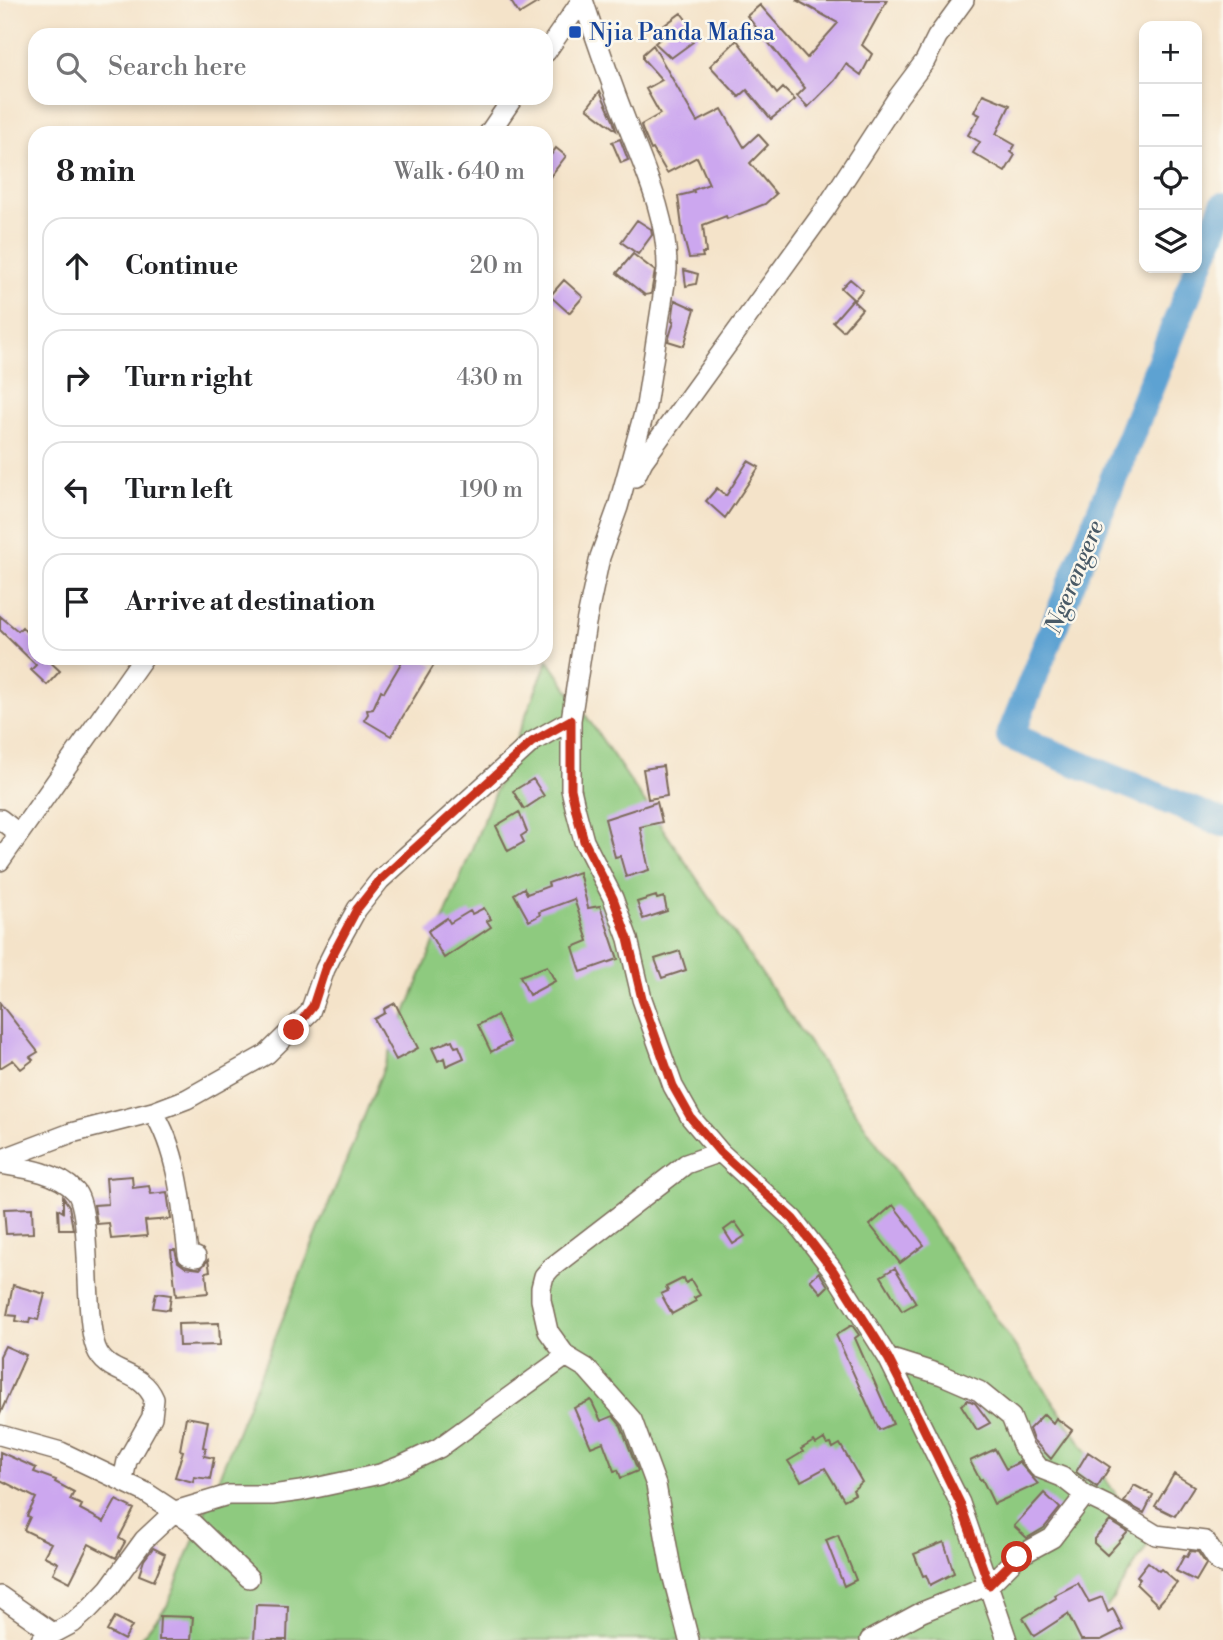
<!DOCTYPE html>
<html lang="en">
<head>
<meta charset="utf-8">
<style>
  :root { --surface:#fff; --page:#f6f6f6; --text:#202124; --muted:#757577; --line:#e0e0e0 }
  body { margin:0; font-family:"Libre Bodoni",serif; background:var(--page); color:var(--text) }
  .controls { position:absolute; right:21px; top:21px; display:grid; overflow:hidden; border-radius:14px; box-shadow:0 4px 10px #0003 }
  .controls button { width:63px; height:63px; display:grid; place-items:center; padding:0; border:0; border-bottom:2px solid var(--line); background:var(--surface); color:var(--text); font:35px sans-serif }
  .stop { position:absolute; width:21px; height:21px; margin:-16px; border:5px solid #c8321e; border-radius:50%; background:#fff }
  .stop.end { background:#c8321e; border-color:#fff; box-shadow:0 2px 7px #0008 }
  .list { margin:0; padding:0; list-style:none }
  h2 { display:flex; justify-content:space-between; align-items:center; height:91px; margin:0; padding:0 28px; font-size:30px }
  h2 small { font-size:23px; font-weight:400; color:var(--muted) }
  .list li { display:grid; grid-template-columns:46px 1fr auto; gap:21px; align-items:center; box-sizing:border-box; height:98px; margin:0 14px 14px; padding:0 14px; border:2px solid var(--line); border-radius:21px }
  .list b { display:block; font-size:26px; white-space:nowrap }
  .list em { font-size:23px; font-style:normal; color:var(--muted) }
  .icon { flex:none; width:38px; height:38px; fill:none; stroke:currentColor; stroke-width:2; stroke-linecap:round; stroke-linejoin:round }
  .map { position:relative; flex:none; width:1223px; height:1640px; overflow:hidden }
  .search { position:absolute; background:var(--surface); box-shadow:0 4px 10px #0003; left:28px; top:28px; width:525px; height:77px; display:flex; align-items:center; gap:18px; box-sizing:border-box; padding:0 24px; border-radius:21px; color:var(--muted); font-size:26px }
  .panel { position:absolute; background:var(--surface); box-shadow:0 4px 10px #0003; left:28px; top:126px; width:525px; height:539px; border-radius:21px }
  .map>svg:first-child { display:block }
</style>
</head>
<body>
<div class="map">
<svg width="1223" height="1640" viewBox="0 0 1223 1640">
  <rect width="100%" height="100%" fill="#fbf7ec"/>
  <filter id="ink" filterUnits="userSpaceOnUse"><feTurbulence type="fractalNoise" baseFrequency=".0143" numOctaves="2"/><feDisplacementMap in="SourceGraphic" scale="14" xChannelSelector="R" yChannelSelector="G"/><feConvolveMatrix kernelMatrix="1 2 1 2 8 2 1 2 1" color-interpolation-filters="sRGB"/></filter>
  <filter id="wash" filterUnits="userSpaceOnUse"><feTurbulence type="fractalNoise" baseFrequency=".00686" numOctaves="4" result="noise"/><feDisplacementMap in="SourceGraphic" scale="28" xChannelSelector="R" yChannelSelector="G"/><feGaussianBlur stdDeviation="1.57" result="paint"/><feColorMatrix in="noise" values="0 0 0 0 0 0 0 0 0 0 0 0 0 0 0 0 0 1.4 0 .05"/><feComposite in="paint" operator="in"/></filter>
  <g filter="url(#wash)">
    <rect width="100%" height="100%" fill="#f4e3c9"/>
    <path fill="#8eca7f" stroke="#647a4e" stroke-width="2" d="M548 660 1149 1543 1086 1640H139L167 1606Z"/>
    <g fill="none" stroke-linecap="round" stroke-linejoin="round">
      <path stroke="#5da2d2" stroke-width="28" d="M1223 206 1010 736 1223 823"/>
    </g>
    <g id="blocks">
      <path fill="#cca7ef" d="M510 0H542L519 14Z
        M796 0H887L862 45 872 54 861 75 846 64 835 80 808 107 797 96 805 88 747 16 760 5 807 58 838 23Z
        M681 13 698 35 692 40 693 42 671 58 655 43 667 33 662 27Z
        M737 40 777 94 783 88 795 100 771 119 747 90 739 97 710 66Z
        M653 45 697 122 722 109 744 147 758 134 768 145 750 163 776 194 765 204 727 219 726 216 703 225 706 253H702L703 257 689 258 683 235 678 196 694 192 693 190 709 184 698 159 697 157 667 173 653 149 651 150 642 129 641 125 660 114 646 89 662 80 643 59V54Z
        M600 91 613 120 616 130 587 108Z
        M983 94 1010 105 996 134 1015 145 1011 152 1015 155 1005 172 973 153 980 142 968 135 980 115 974 112Z
        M620 139 628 160 621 163 612 142Z
        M556 148 566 156 546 182V162Z
        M637 220 651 229 652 235 638 254 621 242Z
        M633 254 655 271 651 294 645 295 617 273Z
        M684 270 698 274 696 284 686 286Z
        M850 279 863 290 854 300 841 288Z
        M564 280 583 297 569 313 550 296Z
        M675 300 695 309 684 346 668 341 674 321H672Z
        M852 300 862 309 843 331 833 322Z
        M748 461 759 467 725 518 706 501 717 488 726 496Z
        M0 616 18 631 22 627 35 642V658H46L60 671 47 685 31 670 36 665 0 630Z
        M404 658H422L434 665 391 736 364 720 368 714 367 710 373 709 381 690 384 692Z
        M663 766 667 796 648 799 643 769Z
        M533 779 544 796 524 809 513 791Z
        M657 802 662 822 640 827 649 870 626 877 620 856 615 857 605 819Z
        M519 812 527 832 521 836 524 842 508 851 496 826Z
        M579 872 588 908 600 906 618 959 581 972 573 947 588 941 574 899 539 912 540 915 529 921 514 894 524 888 527 894 549 886 548 883Z
        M656 896 657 899 664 897 667 911 643 919 637 902Z
        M484 908 491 919 487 921 491 927 444 958 428 931 447 918 450 923 470 911 472 914Z
        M680 951 686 970 662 978 655 959Z
        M547 966 555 981 529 995 520 976Z
        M0 1003 38 1052 30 1057 33 1060 21 1069 13 1060 0 1068Z
        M395 1003 418 1048 396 1060 374 1019 385 1013 384 1009Z
        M497 1015 510 1042 491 1052 478 1025Z
        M452 1040 455 1047 459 1046 464 1058 446 1066 444 1058 438 1061 432 1048Z
        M132 1176 133 1188 149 1186 151 1194 167 1192 171 1219 145 1221 147 1236 111 1239 109 1223 97 1224 94 1205 108 1204 106 1178Z
        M63 1197 69 1206 73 1229H59L58 1209 63 1212Z
        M893 1205 924 1245 900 1263 870 1225Z
        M32 1208 33 1233 6 1234 4 1209Z
        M735 1222 745 1236 733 1244 724 1230Z
        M171 1250H175L178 1262 185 1267 200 1269 208 1260 210 1271 206 1272 208 1293 176 1296Z
        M895 1268 916 1303 902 1311 881 1276Z
        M819 1272 828 1286 821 1293 810 1280Z
        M684 1278 686 1283 691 1280 700 1295 694 1298 696 1301 672 1314 661 1294 668 1291 666 1287Z
        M13 1285 45 1294 38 1320 30 1318 29 1323 16 1321 17 1316 7 1315Z
        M156 1293 171 1295 169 1310 153 1308Z
        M219 1323 220 1345 179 1346 178 1324Z
        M852 1325 859 1335 855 1338 893 1424 879 1430 836 1335Z
        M5 1346 26 1355 0 1414V1356Z
        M591 1400 601 1421 613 1416 621 1426 638 1471 621 1478 618 1470 614 1471 603 1442 591 1447 574 1408Z
        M968 1400 975 1403 990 1423 977 1430 961 1405Z
        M1044 1414 1053 1423 1056 1418 1072 1430 1051 1459 1033 1440 1029 1429Z
        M186 1417 208 1421 203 1447 206 1448 204 1456 214 1458 210 1479 194 1477 193 1482 175 1477 183 1451 180 1450Z
        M824 1439 827 1445 831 1444 833 1448 840 1444 862 1482 853 1490 855 1494 844 1500 825 1468 801 1481 788 1461 803 1452 801 1449 814 1441 816 1444Z
        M995 1449 1006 1469 1019 1462 1038 1484 994 1504 982 1479 980 1480 970 1461Z
        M0 1452 36 1468 34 1472 56 1480 55 1482 74 1492 70 1500 82 1505 80 1509 104 1522 116 1500 134 1509 119 1538 125 1542 116 1558 89 1544 70 1582 53 1573 58 1563 44 1556 51 1543 24 1530 30 1517 27 1516 36 1498 0 1480Z
        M1088 1452 1110 1467 1097 1487 1076 1472Z
        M1174 1474 1194 1486 1175 1516 1155 1506Z
        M1134 1485 1153 1495 1144 1513 1124 1502Z
        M1044 1493 1060 1508 1044 1528 1027 1538 1014 1526Z
        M1110 1521 1128 1532 1107 1555 1094 1543V1539Z
        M838 1535 856 1580 844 1586 826 1540Z
        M944 1542 954 1573 930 1585 926 1575 923 1576 914 1554Z
        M153 1548 165 1554 154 1581 139 1575 144 1560Z
        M1190 1551 1198 1552 1206 1564 1196 1581 1176 1571 1184 1556 1187 1557Z
        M1148 1562 1159 1571 1161 1569 1177 1583 1158 1605 1136 1584 1140 1579 1137 1576Z
        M1078 1583 1089 1602 1102 1597 1108 1612 1113 1609 1123 1629 1101 1640H1081L1068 1614 1034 1636 1023 1618 1056 1598 1055 1595Z
        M256 1605 288 1606 287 1640H254Z
        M160 1616 193 1617 191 1640H159Z
        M115 1617 132 1626 124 1640 107 1631Z"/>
    </g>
  </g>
  <g filter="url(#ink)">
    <use href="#blocks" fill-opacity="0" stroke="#7c6b5a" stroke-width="2"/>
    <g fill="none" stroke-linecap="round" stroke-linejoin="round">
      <defs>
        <path id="minor" d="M583 0C596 39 609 78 624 116 643 166 668 216 667 270L646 406 618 507 600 557 586 623 571 720V789L576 811 584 841 613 898 628 939 642 999 673 1086 691 1118 720 1152 793 1219 832 1269 888 1358 960 1503 1007 1640
          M546 52 582 0
          M489 133 513 98
          M635 477 643 461 824 211 898 97 925 61 937 37 964 0
          M0 819 19 834
          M0 861 143 658
          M153 1112C178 1149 183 1211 188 1255L196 1257
          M0 1160 71 1133 153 1112 187 1099 267 1054 310 1012 325 969 336 947 357 909 380 880 532 742 571 720
          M0 1164C24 1168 57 1172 75 1191 93 1209 83 1315 96 1348 107 1377 141 1368 154 1399L152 1417 127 1461 123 1480
          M888 1358 942 1375 979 1391 1011 1417 1023 1447 1039 1468 1062 1477 1085 1495 1106 1505 1156 1535 1205 1541 1218 1561 1223 1564
          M0 1435 61 1452 145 1492 192 1523 249 1578
          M0 1596 53 1633
          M41 1640 73 1623 89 1609 109 1588 144 1540 175 1511 228 1495H272L301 1491 380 1474 403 1465 439 1448 566 1356
          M689 1640 672 1574 656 1485 632 1420 586 1368 566 1356 548 1331 541 1300V1288L544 1276 551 1268 686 1164 720 1152
          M870 1640 922 1612 989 1585 1017 1557 1052 1538 1085 1495"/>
      </defs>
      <use href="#minor" stroke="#7c6b5a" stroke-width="22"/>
      <use href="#minor" stroke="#fff" stroke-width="19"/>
    </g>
  </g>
  <g fill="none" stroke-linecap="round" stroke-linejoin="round" filter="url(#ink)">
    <path stroke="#c8321e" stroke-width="9" d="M294 1030 313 1006 325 969 357 909 380 880 532 742 571 720V789L576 811 584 841 613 898 628 939 642 999 673 1086 691 1118 720 1152 793 1219 832 1269 888 1358 917 1415 960 1503 989 1585 1017 1557"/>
  </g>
  <rect fill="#1a4fb4" stroke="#fbf7ec" stroke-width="2.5" x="568" y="25" width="14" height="14" rx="3.5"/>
  <g text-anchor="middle" stroke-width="5" stroke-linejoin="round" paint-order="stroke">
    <g font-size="23" fill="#164399" stroke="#fbf7ec" text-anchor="start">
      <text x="589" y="40">Njia Panda Mafisa</text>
    </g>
    <g font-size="24" font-style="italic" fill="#495a66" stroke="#fbf7ec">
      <text transform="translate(1074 577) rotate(-68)" y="8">Ngerengere</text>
    </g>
  </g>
</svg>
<div class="controls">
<button>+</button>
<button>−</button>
<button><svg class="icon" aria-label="locate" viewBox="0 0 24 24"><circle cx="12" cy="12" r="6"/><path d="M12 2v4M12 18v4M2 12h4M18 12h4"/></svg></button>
<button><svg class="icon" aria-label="layers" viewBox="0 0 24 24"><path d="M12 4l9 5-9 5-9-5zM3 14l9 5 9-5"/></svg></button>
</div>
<div class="stop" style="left:1017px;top:1557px"></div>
<div class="stop end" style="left:294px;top:1030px"></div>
<div class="search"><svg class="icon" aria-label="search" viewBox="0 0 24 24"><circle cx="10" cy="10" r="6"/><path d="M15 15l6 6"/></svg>Search here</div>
<section class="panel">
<h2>8 min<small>Walk · 640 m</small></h2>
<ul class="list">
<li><svg class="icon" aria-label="ahead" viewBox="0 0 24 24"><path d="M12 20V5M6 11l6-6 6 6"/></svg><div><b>Continue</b></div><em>20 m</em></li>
<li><svg class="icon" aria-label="right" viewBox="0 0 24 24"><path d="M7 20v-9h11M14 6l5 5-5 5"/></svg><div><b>Turn right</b></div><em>430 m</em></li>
<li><svg class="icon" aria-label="left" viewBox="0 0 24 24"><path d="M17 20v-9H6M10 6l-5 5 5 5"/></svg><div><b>Turn left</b></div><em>190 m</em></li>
<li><svg class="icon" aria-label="arrive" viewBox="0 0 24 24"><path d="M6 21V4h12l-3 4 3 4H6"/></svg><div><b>Arrive at destination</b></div></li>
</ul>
</section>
</div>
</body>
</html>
